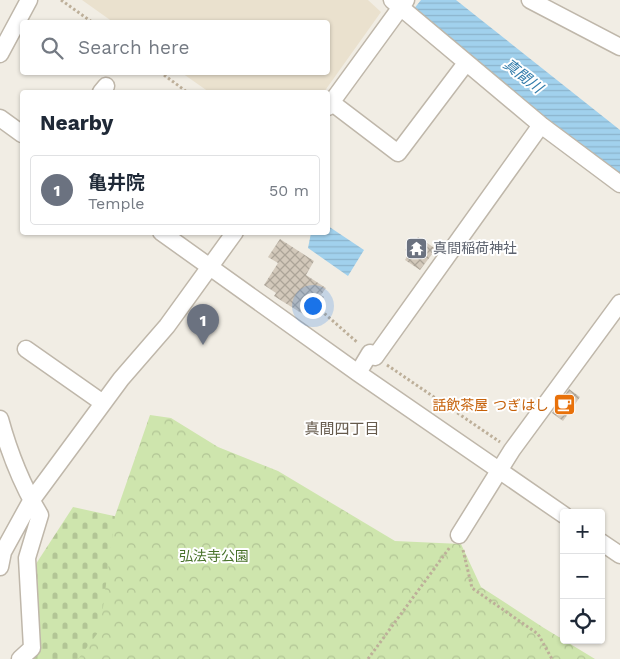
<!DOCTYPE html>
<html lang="en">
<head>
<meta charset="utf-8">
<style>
  :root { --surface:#fff; --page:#f2f2f3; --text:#1f2937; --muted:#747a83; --line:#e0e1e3; --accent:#f2331a }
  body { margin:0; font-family:"Work Sans","Noto Sans JP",sans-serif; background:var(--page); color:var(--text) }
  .controls { position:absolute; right:15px; bottom:15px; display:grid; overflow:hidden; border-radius:5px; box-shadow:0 1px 4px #0004 }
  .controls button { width:45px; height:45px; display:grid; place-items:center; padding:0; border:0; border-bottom:1px solid var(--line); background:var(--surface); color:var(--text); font:25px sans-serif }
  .you { position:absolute; left:312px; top:305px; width:18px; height:18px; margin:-12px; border:4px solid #fff; border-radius:50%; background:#1a73e8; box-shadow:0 0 0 8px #1a73e833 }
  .badge { display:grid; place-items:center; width:32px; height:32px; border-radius:50%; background:var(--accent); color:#fff; font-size:16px; font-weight:700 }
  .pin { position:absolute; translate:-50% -41px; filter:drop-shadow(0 1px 2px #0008) }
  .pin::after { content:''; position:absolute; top:26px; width:18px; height:15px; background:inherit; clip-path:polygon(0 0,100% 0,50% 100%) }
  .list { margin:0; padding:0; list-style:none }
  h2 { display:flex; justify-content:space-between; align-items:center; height:65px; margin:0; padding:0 20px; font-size:21px }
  h2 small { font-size:16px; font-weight:400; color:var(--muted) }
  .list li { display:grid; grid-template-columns:32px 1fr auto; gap:15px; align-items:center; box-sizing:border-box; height:70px; margin:0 10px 10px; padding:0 10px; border:1px solid var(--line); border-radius:5px }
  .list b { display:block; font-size:19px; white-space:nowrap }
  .list p { margin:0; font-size:16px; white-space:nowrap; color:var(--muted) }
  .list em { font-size:16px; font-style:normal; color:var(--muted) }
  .icon { flex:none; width:28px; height:28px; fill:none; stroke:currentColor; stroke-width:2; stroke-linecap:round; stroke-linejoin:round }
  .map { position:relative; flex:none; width:620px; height:659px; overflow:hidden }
  .search { position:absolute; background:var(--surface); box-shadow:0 1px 4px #0004; left:20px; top:20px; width:310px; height:55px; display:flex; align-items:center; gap:12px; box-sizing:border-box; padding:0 18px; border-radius:5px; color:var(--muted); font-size:19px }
  .panel { position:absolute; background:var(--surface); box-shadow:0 1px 4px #0004; left:20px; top:90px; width:310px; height:145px; border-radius:5px }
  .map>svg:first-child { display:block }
</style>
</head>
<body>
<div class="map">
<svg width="620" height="659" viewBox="0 0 620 659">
  <defs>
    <pattern id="cemetery-stones" width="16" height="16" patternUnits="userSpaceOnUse" patternTransform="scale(1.25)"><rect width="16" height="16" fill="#cee5ad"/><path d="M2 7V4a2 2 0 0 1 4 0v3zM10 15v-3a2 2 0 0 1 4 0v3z" fill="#b2c595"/></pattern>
    <pattern id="park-crowns" width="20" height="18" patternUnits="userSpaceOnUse" patternTransform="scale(1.25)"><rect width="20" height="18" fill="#cee5ad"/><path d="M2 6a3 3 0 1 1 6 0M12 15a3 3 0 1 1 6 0" fill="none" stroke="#b2c595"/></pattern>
    <pattern id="water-rules" width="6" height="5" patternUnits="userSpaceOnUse" patternTransform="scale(1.25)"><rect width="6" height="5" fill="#a1d1ed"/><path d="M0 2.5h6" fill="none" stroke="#8cb4cc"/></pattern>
    <pattern id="building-cross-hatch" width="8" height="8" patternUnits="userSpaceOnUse" patternTransform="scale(1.25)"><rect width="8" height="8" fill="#d2c8ba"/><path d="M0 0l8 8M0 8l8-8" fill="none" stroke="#aca498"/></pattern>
  </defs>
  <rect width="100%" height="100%" fill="#f1ede4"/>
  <path fill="#eae1ce" d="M82 0H368L381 12 324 92H209L182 73 328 72V22H113Z"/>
  <path fill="url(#cemetery-stones)" d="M73 507 123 518 99 659H27L32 570Z"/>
  <path fill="url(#park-crowns)" d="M150 415 171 418 218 447 278 471 395 541 461 544 481 587 544 628 595 659H78L100 630 115 516Z"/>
  <path fill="url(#water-rules)" d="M421 0H456L620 130V173L409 15Z
    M328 226 364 250 348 276 308 248 311 233 328 232Z"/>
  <path fill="url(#building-cross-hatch)" d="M418 237 436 249 420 270 405 260 409 253 405 250 413 239 416 241Z
    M280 239 314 261 306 275 326 288 321 295 324 297 315 311 311 308 306 316 274 296 276 293 264 285 278 263 268 257Z
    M569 389 580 397 563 421 552 413Z"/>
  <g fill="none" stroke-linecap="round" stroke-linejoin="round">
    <defs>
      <path id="minor" d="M392 0 541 125 620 184
        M530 0 620 47
        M0 54 29 0
        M101 92 106 86
        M331 102 398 153 466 63
        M328 107 406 0
        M0 118 22 134
        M161 232 358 373 564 515
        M26 349 103 403
        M358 373 370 353 375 357 541 125
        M0 419C9 452 22 485 40 515L27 558 32 648 20 659
        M459 535 512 450 620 303
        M601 542 620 555
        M0 567 3 552 31 501 121 379 167 326 235 232"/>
    </defs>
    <use href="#minor" stroke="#bfb7aa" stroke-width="19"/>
    <path stroke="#bdaf99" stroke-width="3" stroke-dasharray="2.5 2.5" stroke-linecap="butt" d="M61 0 92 22
      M160 72 187 92
      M317 307 358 343
      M387 365 500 442
      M463 550 472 588 538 634 552 659
      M368 659 450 547"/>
    <use href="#minor" stroke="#fff" stroke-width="16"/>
  </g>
  <defs>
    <symbol id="temple-square" viewBox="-11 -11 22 22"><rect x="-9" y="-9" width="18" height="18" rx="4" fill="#6b7280" stroke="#fff"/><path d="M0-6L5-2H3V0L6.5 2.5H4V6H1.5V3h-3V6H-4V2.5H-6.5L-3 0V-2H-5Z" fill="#fff"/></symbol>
    <symbol id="cafe-square" viewBox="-11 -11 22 22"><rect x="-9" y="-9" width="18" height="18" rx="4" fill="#e8710a" stroke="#fff"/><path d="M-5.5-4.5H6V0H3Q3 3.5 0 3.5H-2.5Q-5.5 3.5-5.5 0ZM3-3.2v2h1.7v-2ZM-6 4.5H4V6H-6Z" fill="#fff"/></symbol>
  </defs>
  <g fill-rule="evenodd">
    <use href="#temple-square" x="404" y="236" width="25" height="25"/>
    <use href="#cafe-square" x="552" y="392" width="25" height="25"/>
  </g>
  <g text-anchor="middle" stroke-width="4" stroke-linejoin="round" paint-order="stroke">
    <g font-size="14" fill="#5b616d" stroke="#fff" text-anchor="start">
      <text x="433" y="253">真間稲荷神社</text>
    </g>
    <g font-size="14" fill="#c56008" stroke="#fff" text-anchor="end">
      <text x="549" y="410">話飲茶屋 つぎはし</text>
    </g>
    <g font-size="14" fill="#48722a" stroke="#fff">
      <text x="214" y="561">弘法寺公園</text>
    </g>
    <g font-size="15" font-style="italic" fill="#327caa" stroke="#fff">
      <text transform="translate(523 76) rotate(38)" y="5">真間川</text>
    </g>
    <g font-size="15" fill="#655a4c" stroke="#fff">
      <text x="342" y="434">真間四丁目</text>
    </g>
  </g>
</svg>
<div class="controls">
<button>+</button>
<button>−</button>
<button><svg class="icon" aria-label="locate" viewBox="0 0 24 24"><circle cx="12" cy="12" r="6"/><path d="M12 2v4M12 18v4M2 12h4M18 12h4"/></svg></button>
</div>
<div class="you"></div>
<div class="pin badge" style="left:203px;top:345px;background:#6b7280">1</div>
<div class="search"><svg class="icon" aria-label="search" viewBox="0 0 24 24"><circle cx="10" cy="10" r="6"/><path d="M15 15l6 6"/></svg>Search here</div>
<section class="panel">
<h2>Nearby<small></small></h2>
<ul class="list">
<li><span class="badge" style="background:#6b7280">1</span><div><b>亀井院</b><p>Temple</p></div><em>50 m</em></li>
</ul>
</section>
</div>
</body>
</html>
